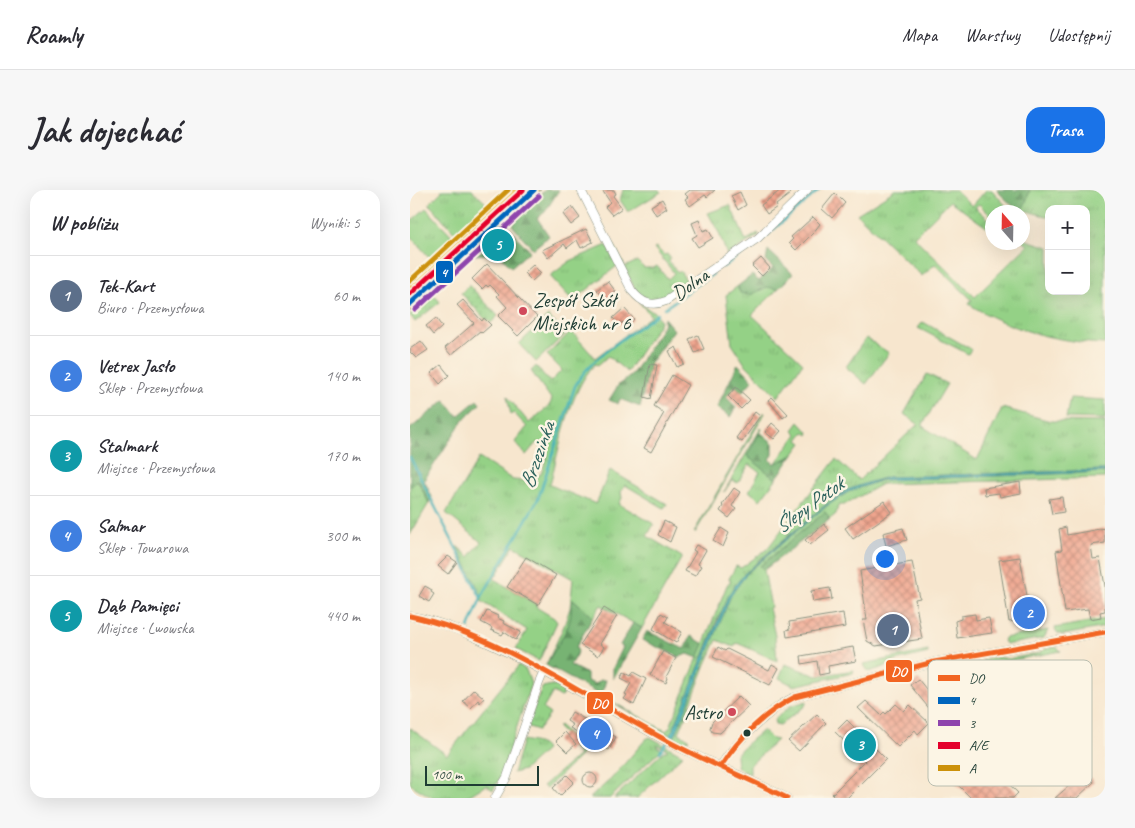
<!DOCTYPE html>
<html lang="pl">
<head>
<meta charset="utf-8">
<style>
  :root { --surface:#fff; --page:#f7f7f7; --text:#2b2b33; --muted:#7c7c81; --line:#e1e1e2; --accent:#1a73e8 }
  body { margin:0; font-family:Caveat,sans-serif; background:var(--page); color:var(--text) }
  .controls { position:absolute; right:15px; top:15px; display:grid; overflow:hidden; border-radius:10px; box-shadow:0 5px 20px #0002 }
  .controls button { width:45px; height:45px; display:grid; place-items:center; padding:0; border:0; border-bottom:1px solid var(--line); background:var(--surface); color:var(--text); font:25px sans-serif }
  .compass { position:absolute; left:575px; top:15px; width:45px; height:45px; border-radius:50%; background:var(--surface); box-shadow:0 5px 20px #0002; rotate:340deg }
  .scale { position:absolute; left:15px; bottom:12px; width:114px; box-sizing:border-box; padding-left:5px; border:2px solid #1f3d34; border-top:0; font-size:14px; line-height:18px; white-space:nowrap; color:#1f3d34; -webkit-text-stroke:4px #fcf5e5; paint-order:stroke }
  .you { position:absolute; left:474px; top:368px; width:18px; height:18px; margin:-12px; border:4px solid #fff; border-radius:50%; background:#1a73e8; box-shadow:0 0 0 8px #1a73e833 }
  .badge { display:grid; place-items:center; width:32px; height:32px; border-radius:50%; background:var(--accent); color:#fff; font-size:16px; font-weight:700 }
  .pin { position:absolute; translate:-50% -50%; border:2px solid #fff; box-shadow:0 1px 5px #0006 }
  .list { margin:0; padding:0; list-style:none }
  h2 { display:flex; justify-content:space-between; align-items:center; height:65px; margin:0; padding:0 20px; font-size:21px }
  h2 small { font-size:16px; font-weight:400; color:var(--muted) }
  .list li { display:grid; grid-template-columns:32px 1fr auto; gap:15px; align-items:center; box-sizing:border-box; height:80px; padding:0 20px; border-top:1px solid var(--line) }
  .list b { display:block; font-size:19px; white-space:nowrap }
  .list p { margin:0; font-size:16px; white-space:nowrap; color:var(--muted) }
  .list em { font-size:16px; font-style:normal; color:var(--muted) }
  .map { position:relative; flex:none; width:695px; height:608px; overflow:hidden; border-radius:15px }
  header { display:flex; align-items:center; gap:30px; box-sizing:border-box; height:70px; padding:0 25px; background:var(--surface); border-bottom:1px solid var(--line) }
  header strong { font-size:24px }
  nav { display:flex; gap:28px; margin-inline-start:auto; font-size:18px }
  .intro { display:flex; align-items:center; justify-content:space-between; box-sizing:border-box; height:120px; padding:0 30px }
  h1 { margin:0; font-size:35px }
  .button { padding:12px 22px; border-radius:15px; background:var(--accent); color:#fff; font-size:18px; font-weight:700 }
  main { display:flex; gap:30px; padding:0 30px }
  aside { flex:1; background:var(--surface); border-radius:15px; box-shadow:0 5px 20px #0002 }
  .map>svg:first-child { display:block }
</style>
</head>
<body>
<header>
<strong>Roamly</strong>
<nav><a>Mapa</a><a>Warstwy</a><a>Udostępnij</a></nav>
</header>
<div class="intro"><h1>Jak dojechać</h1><a class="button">Trasa</a></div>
<main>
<aside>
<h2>W pobliżu<small>Wyniki: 5</small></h2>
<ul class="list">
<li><span class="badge" style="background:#5c6f8a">1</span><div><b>Tek-Kart</b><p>Biuro · Przemysłowa</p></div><em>60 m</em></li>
<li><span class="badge" style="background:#3f7fe0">2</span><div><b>Vetrex Jasło</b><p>Sklep · Przemysłowa</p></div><em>140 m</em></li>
<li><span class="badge" style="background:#0f9aa8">3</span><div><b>Stalmark</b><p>Miejsce · Przemysłowa</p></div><em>170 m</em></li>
<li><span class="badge" style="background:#3f7fe0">4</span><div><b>Salmar</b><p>Sklep · Towarowa</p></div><em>300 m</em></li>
<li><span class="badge" style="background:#0f9aa8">5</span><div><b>Dąb Pamięci</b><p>Miejsce · Lwowska</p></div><em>440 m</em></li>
</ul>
</aside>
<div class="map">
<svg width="695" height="608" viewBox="0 0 695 608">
  <defs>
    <pattern id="grass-tufts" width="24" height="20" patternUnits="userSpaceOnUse" patternTransform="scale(1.25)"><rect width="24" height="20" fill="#94d186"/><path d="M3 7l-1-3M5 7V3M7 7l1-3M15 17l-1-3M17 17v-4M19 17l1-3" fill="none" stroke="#7fb474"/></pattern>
    <pattern id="forest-firs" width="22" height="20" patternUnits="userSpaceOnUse" patternTransform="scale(1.25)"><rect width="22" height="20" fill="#77b373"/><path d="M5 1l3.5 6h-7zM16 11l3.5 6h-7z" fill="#61935f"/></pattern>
    <pattern id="park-dots" width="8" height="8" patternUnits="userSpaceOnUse" patternTransform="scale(1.25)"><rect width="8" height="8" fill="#94d186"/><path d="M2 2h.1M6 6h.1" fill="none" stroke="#7fb474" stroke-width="1.8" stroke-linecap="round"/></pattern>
    <pattern id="water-ripples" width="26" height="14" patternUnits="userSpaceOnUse" patternTransform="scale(1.25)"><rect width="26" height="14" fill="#40b1b7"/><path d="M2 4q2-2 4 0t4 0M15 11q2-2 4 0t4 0" fill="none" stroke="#359196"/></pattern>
    <pattern id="building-cross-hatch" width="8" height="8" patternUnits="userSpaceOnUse" patternTransform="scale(1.25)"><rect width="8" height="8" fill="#f0a58e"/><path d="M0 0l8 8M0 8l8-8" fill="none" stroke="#c28875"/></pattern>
  </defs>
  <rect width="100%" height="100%" fill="#fcf5e5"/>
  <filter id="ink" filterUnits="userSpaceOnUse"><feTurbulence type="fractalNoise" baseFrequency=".02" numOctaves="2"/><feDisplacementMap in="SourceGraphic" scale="10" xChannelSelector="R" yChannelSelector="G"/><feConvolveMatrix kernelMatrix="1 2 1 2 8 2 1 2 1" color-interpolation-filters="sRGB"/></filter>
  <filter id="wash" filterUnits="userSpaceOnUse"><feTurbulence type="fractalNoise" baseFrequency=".0096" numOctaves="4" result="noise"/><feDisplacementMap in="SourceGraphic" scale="20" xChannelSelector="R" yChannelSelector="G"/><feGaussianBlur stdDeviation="1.12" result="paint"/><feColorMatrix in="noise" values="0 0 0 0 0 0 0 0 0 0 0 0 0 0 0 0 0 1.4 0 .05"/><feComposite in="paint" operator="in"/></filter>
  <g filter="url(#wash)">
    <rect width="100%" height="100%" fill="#f7e6ce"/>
    <path fill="url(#grass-tufts)" stroke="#5a875d" d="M32 0H62L80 17 48 46 19 14 32 1Z
      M213 0H249L251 2 218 22 210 10Z
      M485 0H546L562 16 576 0H582L599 19 600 22H582V27L569 14 565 17 582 32V41L540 11 504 47 565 107 618 55 613 52V49L639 57V101H676V19H639V27L613 20 620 0H695V154C648 152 599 140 559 114L562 110 525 74 512 86 447 24Z
      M320 15 336 51 348 43 349 45 317 65 309 43 298 23Z
      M16 18 45 49 22 70 0 46V32Z
      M196 45 205 57 215 77 227 71 234 78H243L247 76 258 89 264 83 244 58 246 57 254 65 257 64 261 69 259 71 268 83 270 81 279 94 255 110 242 113 228 104Z
      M197 55 207 76 163 111 140 86 160 71Z
      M328 96V100L340 105 357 97 368 99 342 125 393 173 368 207 335 174 322 154 316 105Z
      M23 104 30 112 5 132 0 125Z
      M229 112 241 121H244L250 130 249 134 217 182 198 166 188 175 185 174C159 201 149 259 140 295L186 314 200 280 257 314 254 318 215 295 211 302 212 308 209 314 244 334 237 346 272 367 232 438 191 415 183 427 163 409C160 418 162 428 158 436 152 450 143 462 136 475L154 436 160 418 163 389 104 356 84 389 127 415 126 417 144 428 147 432 129 471 106 459 117 440 71 411 73 408 47 356 59 367 71 352 36 323 69 268 103 290 117 291 131 284 138 264 127 252 116 265 105 252 117 237 104 223 101 225 97 206 119 233 139 216 142 210 121 181 126 176 140 192 152 180 137 165 161 141 185 168 241 126Z
      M513 132 561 159 558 164 508 138Z
      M456 148 479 163 456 194 436 177Z
      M517 184 537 194 512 236 567 270 592 218 641 231 695 232V280L478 287 437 300 424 308 348 371 326 394 307 430 273 518 261 544 265 545 321 405 338 382 415 317 438 302 471 290 695 282V288L472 294 434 315H430L428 316 426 324 420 329 415 322 350 376 354 380 361 417 359 418 365 446 367 471 327 453 324 457 307 450 296 474 269 543 279 549 274 553 264 548 197 509 256 541 260 537 317 395 321 390 319 389 326 376 331 378 357 359 426 269 449 290 508 234 494 224Z
      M660 208 695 210V229L656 228Z
      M353 223H355L285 343 284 342Z
      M389 232 399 243 398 245 394 242 388 250 392 253 383 265 365 274 387 244 383 240Z
      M351 238 352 239 337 266 366 289 350 310 339 301 350 282 339 274 328 293 322 290 314 302Z
      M7 290 19 313 0 345V297Z
      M695 429V437L653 445C649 444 646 443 645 438Z
      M638 440 634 448 600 454H597L593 451 594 448Z
      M646 457 651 461 574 476 573 477V470L589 467 598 469 625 464 629 463 635 459Z
      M518 461V463L481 472 474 477 459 482 453 474Z
      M563 472 566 478 522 486H520L517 481Z
      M375 474 407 486 444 480 443 483 384 496 369 488Z
      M109 475 116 480 121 494 90 588 83 600 76 595 55 608H23L0 594V538L37 565Z
      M142 495 154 497 153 506 151 507 143 502 133 519 140 524 130 538 128 540 119 537 118 535 130 502 133 497Z
      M397 511 395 516 370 535 365 534 364 530 380 516Z
      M149 535 176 560 137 598 133 596 169 565 163 557 166 554 156 543 154 544 148 538Z
      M353 540 362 549 367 550 340 575V584L331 580 327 576 326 565 333 557Z
      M240 547 273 565 227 608H204L254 561H257V559L248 555 247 557 252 559 200 608H180L202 588 236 549Z
      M113 550C121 552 133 552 136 560L114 580 103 583Z"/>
    <path fill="url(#forest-firs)" stroke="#4b7854" d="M135 0H149L135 22 127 28 139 46 123 59 102 35 113 21Z
      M586 0H620L613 20 612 18H605Z
      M99 38 120 61 101 77 88 63 65 65 80 56Z
      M358 60 383 84 368 99 357 97 340 105 330 103 328 96 342 85 349 91 363 78 356 71Z
      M254 128 264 140 240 173 230 217 210 209 208 214 199 210 209 194 217 189 225 180 253 136Z
      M328 174 343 190 332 202 326 196 316 207 326 217 320 227 307 217Z
      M35 210 48 226 67 210 70 214 53 230 14 290 22 307 19 313 8 290 0 297V239Z
      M350 242 363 253V265L360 269 364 274 383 265 366 289 337 266Z
      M415 322 420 329 414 334 354 380 350 376Z
      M163 409 183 427 166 457 168 462 160 475 177 484V491L185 494 191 490H196L194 497 190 505 136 475C143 462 152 450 158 436 162 427 160 418 163 409Z
      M223 433 232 438 203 489V478L213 457 210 455Z
      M237 441 274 459 281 446 294 454 288 468 278 464 269 467 232 450Z"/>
    <path fill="url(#park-dots)" stroke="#5a875d" d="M59 95 88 126 81 133 77 129 76 130 51 103Z"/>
    <path fill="#94d186" stroke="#5a875d" d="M138 126 155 144 126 172 109 154Z"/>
    <path fill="url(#water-ripples)" stroke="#307776" d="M695 280V282L471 290 438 302 415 317 338 382 321 405 265 546 260 544 264 538 319 404 333 385 413 317 437 300 460 292 478 287Z"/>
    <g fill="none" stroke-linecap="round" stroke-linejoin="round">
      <path stroke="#40b1b7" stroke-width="2.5" d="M313 77 349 52 409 0
        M255 118 303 84
        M0 267 71 408
        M59 438 71 408 128 309 165 196C179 168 222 143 247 124
        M250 562 264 542"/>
    </g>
    <g id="blocks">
      <path fill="url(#building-cross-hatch)" d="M192 0H204L206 4 203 6 212 18 202 25 195 17 200 12Z
        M280 0H305L297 7 295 5 280 16 275 9 278 7 275 4Z
        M371 0H377L380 4 366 15 367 17 357 24 351 15Z
        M330 2 336 15 328 20 321 6Z
        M425 3 435 13 422 28 412 19Z
        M252 9 257 18 246 25 241 16Z
        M162 17 170 28 161 35 153 24Z
        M403 27 410 34 403 43 386 60 379 53 383 49 381 47Z
        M289 30 293 41 298 39 303 48 288 57 282 48 287 45 282 33Z
        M176 39 183 52 171 58 167 50 157 58 154 54 138 68 132 60Z
        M351 68 360 78 352 86 342 76Z
        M77 74 127 127 108 146 88 126 97 117 87 106 89 104 80 95 78 97 76 95 72 99 62 89Z
        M123 75 131 83 122 91 114 83Z
        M198 91 206 102 202 105V107L196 110 187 100Z
        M53 110 72 131 74 128 81 135 72 143 70 141 41 165 35 158 64 133 47 115Z
        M214 118 224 129 216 135 213 132 209 135 203 128Z
        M26 128 32 137 23 145 16 136Z
        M288 145 294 159 285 163 279 149Z
        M11 151 18 160 6 168 0 162V159Z
        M266 157 274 174 267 177 259 161Z
        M240 174 247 175 241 209 234 207Z
        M31 175 39 185 30 194 21 183Z
        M262 185 278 195 241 262 234 258 254 223 244 216Z
        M326 197 340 210 331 219 318 206Z
        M362 207 378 224 373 228 358 210Z
        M345 222 350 226 332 252 326 248Z
        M362 233 371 241 364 249 355 242Z
        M610 292 611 303 590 307 589 303 575 305 574 298Z
        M324 298 330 302 322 316 326 319 319 328 310 321 313 316 312 315Z
        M652 307 654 322 642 324 639 309Z
        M474 311 482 322 443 349 435 338Z
        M254 331 266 337 260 352 248 345Z
        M414 334 419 340 400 355 395 350Z
        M656 337 657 345 695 338V353L681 355 683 369 690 368 695 396V421L690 422 691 427 680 429 678 419 655 422 646 361 652 360 649 339Z
        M311 338 319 343 313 357 303 351Z
        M493 338 497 350 476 356 473 343Z
        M286 355 296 360 288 374 291 376 285 386 275 381 286 362 283 360Z
        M38 366 47 372 38 384 28 376Z
        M116 367 146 385 128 415 97 397Z
        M610 367 621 428 599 432 589 370Z
        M502 372 510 408 505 409 512 449 466 456 457 451 453 430H457L450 381Z
        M15 396 22 400 21 402 24 404 19 412 9 406Z
        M420 398 422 409 403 412 401 401Z
        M194 418 207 426 190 454 194 457 188 466 170 455Z
        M77 421 88 426 87 428 94 431 93 433 111 442 106 450 94 442 92 445 88 443 81 440 82 438 71 432Z
        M251 423 258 427 255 432 272 442 266 453 243 439Z
        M433 423 435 437 377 447 376 440 380 439 379 432Z
        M565 424 566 430 579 428 582 443 547 448 545 431 551 429V426Z
        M308 457 315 461 317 459 359 480 362 474 369 478 360 495 303 467Z
        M443 457 446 471 418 476 419 483 409 485 407 471 392 474 391 466Z
        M253 461 266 468 256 487 258 488 256 493 240 485Z
        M214 482 221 486 223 482 236 489 224 515 214 509 217 505 215 504 221 493 211 488Z
        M508 489 533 520 534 519 544 529 543 530 580 573 578 574 608 603 603 608H561L535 582 556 561 535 537 537 536 527 526 526 527 500 495Z
        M64 499 74 508 70 513 68 510 61 518 53 511Z
        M329 506 339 516 310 543 302 542 300 538 302 532Z
        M456 511 471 525 474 522 476 524 486 514 494 521 500 515 519 533 508 544 505 540 488 557 448 518Z
        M162 522 206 547 199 560 160 538 163 535 157 531Z
        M407 524 416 533 389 561 378 551Z
        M437 530 476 569 437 608H426L422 604 455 571 425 542Z
        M155 542 166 554 157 562 146 551Z
        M675 582 684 592 667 608H645Z
        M173 590a7 7 0 1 1 14 0a7 7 0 1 1-14 0Z
        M157 585 164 592 150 606 143 598Z"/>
    </g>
  </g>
  <g filter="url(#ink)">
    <use href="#blocks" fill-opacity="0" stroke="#8b9281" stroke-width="1"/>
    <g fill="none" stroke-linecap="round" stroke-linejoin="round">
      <defs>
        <path id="minor" d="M171 0 222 101C232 113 241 117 256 111L348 48 397 0
          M0 426C35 432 67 448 99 463 151 489 200 520 251 548 292 570 336 587 377 608
          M311 576C322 555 363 516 385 507L524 472 695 442
          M85 608 97 587 129 493 134 481"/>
        <path id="primary" d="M0 101 109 0
          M0 114 124 0"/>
      </defs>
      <use href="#minor" stroke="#8b9281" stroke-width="9"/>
      <use href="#primary" stroke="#8b9281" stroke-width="13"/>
      <use href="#minor" stroke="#fff" stroke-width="8"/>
      <use href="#primary" stroke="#ecc569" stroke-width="11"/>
      <defs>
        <path id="bus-1" d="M0 426C89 445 170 504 250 547 291 570 335 587 377 608
          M311 576C329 548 355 522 385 507L524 472 695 442"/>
        <path id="bus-2" d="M0 114 124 0"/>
        <path id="bus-3" d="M5 120 129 6"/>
        <path id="bus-4" d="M0 104 113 0"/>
        <path id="bus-5" d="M0 91 98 0"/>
      </defs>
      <use href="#bus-1" stroke="#fcf5e5" stroke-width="9"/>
      <use href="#bus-2" stroke="#fcf5e5" stroke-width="9"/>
      <use href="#bus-3" stroke="#fcf5e5" stroke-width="9"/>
      <use href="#bus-4" stroke="#fcf5e5" stroke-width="9"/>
      <use href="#bus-5" stroke="#fcf5e5" stroke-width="9"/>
      <use href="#bus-1" stroke="#f26522" stroke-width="5"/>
      <use href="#bus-2" stroke="#0065bd" stroke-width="5"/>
      <use href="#bus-3" stroke="#8e44ad" stroke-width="5"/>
      <use href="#bus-4" stroke="#e4002b" stroke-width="5"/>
      <use href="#bus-5" stroke="#cc910a" stroke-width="5"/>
    </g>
  </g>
  <g fill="#d1495b" stroke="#fcf5e5" stroke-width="2">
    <circle cx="113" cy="121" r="5"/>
    <circle cx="322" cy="522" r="5"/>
  </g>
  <circle fill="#1f3d34" stroke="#fcf5e5" stroke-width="2" cx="337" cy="543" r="4.5"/>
  <g text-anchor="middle" stroke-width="5" stroke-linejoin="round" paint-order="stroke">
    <g font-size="20" fill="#1f3d34" stroke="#fcf5e5">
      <text transform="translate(280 94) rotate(-35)" y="7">Dolna</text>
    </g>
    <g font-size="20" fill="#1f3d34" stroke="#fcf5e5" text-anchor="start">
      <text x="123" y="117">Zespół Szkół<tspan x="123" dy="23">Miejskich nr 6</tspan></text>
      <text x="312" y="529" text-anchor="end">Astro</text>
    </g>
    <g font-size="21" font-style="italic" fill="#29605b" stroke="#fcf5e5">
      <text transform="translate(127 265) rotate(-71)" y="7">Brzezinka</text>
      <text transform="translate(399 315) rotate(-36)" y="7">Ślepy Potok</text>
    </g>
  </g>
  <rect x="518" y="470" width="164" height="126" rx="8" fill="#fcf5e5" stroke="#babeb0" stroke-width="1"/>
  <rect x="528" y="485" width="22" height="6" fill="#f26522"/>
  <rect x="528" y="507" width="22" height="7" fill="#0065bd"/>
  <rect x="528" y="530" width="22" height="6" fill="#8e44ad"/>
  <rect x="528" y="552" width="22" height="7" fill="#e4002b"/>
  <rect x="528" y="575" width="22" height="6" fill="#cc910a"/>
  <g font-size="14" fill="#1f3d34">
    <text x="559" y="493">DO</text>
    <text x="559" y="515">4</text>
    <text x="559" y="538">3</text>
    <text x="559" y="560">A/E</text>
    <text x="559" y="583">A</text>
  </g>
  <g stroke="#fcf5e5" stroke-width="2">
    <rect x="25" y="70" width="19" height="24" rx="5" fill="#0065bd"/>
    <rect x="475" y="469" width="28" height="24" rx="5" fill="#f26522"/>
    <rect x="176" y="501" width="28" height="24" rx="5" fill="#f26522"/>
  </g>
  <g font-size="14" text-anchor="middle" font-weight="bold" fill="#fff">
    <text x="34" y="87">4</text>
    <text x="489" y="486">DO</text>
    <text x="190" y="518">DO</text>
  </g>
</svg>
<div class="controls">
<button>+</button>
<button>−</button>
</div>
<svg class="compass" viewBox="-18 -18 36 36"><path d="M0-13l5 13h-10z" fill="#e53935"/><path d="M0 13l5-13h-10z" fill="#7c7c81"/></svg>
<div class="scale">100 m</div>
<div class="you"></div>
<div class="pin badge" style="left:483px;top:440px;background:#5c6f8a">1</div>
<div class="pin badge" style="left:619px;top:423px;background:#3f7fe0">2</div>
<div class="pin badge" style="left:450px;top:555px;background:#0f9aa8">3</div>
<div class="pin badge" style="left:185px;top:544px;background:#3f7fe0">4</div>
<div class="pin badge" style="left:88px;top:55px;background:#0f9aa8">5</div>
</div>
</main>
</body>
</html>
